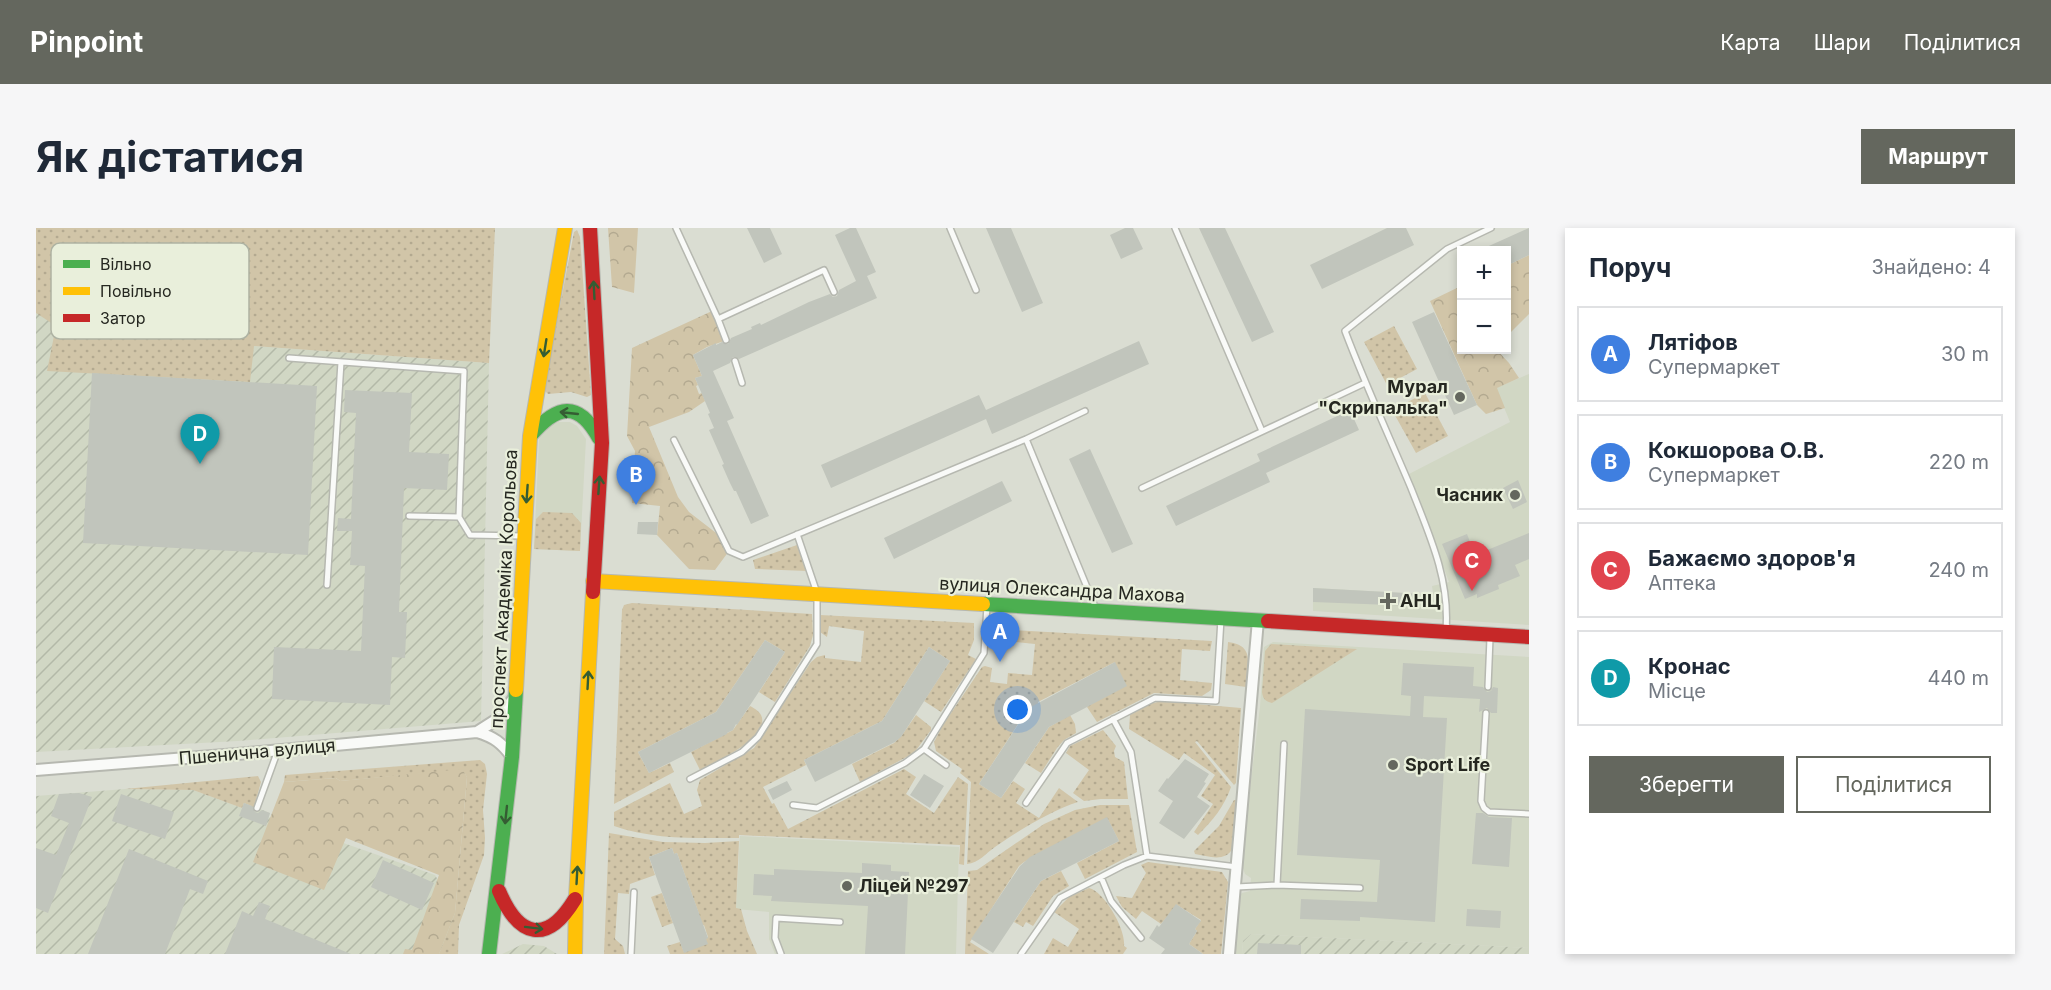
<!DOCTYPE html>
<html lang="uk">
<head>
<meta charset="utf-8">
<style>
  :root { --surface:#fff; --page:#f6f6f7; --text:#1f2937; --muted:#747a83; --line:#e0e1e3; --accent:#64675e }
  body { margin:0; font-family:Inter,sans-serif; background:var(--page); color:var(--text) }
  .controls { position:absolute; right:18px; top:18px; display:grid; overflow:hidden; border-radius:0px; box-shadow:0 3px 9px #0003 }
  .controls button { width:54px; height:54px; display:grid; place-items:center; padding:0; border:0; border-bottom:2px solid var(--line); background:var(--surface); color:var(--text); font:30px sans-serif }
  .you { position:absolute; left:982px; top:482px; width:21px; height:21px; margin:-15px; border:4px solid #fff; border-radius:50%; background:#1a73e8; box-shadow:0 0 0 9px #1a73e833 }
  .badge { display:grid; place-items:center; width:39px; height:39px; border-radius:50%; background:var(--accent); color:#fff; font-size:20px; font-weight:700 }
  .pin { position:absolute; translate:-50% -50px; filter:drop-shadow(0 2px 3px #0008) }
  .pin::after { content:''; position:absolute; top:32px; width:21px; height:18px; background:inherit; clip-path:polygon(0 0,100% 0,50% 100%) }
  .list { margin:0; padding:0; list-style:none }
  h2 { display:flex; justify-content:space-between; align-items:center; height:78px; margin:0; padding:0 24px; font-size:26px }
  h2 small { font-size:20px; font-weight:400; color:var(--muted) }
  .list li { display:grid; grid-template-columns:39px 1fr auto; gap:18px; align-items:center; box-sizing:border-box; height:96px; margin:0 12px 12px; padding:0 12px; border:2px solid var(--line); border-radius:0px }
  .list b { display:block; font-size:22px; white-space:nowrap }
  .list p { margin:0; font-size:20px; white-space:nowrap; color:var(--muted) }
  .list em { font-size:20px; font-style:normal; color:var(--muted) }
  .actions { display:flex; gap:12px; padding:18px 24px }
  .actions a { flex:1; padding:14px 0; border:2px solid var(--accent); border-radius:0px; text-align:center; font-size:21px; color:var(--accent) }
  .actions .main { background:var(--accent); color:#fff }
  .map { position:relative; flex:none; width:1493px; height:726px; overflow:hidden; border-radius:0px }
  header { display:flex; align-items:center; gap:36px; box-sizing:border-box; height:84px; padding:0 30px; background:var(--accent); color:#fff }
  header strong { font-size:28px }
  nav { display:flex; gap:33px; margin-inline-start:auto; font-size:21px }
  .intro { display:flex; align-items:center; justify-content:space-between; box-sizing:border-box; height:144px; padding:0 36px }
  h1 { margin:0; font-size:42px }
  .button { padding:15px 27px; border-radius:0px; background:var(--accent); color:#fff; font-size:21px; font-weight:700 }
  main { display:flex; gap:36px; padding:0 36px }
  aside { flex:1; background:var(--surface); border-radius:0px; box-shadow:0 3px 9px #0003 }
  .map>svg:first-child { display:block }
</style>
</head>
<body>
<header>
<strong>Pinpoint</strong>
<nav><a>Карта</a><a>Шари</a><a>Поділитися</a></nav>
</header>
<div class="intro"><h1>Як дістатися</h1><a class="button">Маршрут</a></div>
<main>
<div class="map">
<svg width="1493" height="726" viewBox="0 0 1493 726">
  <defs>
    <pattern id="industrial-furrows" width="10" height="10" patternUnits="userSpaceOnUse" patternTransform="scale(1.5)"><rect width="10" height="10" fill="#d1d7c4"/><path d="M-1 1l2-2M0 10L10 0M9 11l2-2" fill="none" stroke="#b3b9a8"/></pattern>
    <pattern id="grass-dots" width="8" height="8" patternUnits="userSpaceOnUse" patternTransform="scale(1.5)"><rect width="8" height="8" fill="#d1c5a8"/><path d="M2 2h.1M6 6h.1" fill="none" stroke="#b3a990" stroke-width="1.8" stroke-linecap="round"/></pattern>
    <pattern id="forest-crowns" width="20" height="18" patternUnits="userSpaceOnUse" patternTransform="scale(1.5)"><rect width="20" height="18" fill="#d1c5a8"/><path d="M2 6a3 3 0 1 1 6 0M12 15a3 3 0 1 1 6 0" fill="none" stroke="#b3a990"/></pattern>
  </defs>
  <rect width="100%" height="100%" fill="#daddd2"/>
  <path fill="#d1d7c4" d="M1493 146V397L1277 383V360L1387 366 1388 372H1398L1396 358 1413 354 1373 246 1474 194 1460 160Z
    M519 194H534L541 198 550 211 544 323 498 321 503 212 505 206 513 197Z
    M1237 414 1493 429V720L1215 706 1207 713 1206 726H1197L1203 668 1206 665 1214 663 1215 650 1209 646 1205 634 1224 479 1228 419Z
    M704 608 923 619 920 726H739L733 711V684L700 681Z"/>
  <path fill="url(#industrial-furrows)" d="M0 0 27 104 453 135 445 493 202 513 0 524Z
    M89 561 157 562 206 580 208 575 234 585 233 589 399 647 424 690 412 726H0V568Z
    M1215 706 1493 720V726H1206L1207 713Z
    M487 716 508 718 521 726H466Z"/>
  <path fill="url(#grass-dots)" d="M0 0H459L453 135 218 118 214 154 11 143 20 98 0 85Z
    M541 2 544 9 555 167 551 169 535 164 512 166 508 162 538 4Z
    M1358 98 1381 141 1351 157 1328 114Z
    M1389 165 1412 208 1380 225 1356 182Z
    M507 284 536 285 545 295 544 323 498 321 500 291Z
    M761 317 771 343 719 341 717 332Z
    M596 375 776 386 777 407 774 418 739 474 723 464 749 424 729 412 680 484 602 524 613 545 634 535 638 544 578 576 586 382 588 377Z
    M784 387 938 395V412L932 427 940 431 905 484 888 473 914 433 893 419 846 493 768 532 770 537 727 559 736 576 738 575 752 601 868 541 880 549 870 566 898 585 922 549 932 556 928 637 923 636 924 617 703 607V610C661 610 618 612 578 598V584L634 555 648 586 666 578 661 562 664 552 718 520 775 434 781 429 789 427V430L825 434 828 403 793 398 791 409 784 404Z
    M956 401 1176 413 1174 423 1146 421 1144 452 1176 455 1175 462 1166 468 1118 465 1061 494 1051 479 1079 434 1002 474 1003 477 994 486 990 484 943 556 965 570 977 553 989 561 980 575 1003 590 1023 560 1042 574C1018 581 980 604 959 619 950 625 943 635 931 636L935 554 924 545 926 541 900 523 898 514 907 497 946 439 949 438 956 440 954 454 971 456 972 445 996 447 999 416 962 412 960 424 955 419Z
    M1192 414C1220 417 1211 438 1210 459L1189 456Z
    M1235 416 1321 421 1236 475C1229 473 1227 471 1226 464L1229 423Z
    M1126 473 1205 480 1200 555 1198 557 1161 513 1159 514 1195 559C1188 579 1177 592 1162 607L1158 604 1177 576 1165 568 1179 547 1148 525 1143 532 1093 501 1094 487 1113 476Z
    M714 478C718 480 723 483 725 487 736 509 677 535 664 542L655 524 697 502Z
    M880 487 895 499V502L878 525 824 554 816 536 858 515 866 507Z
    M1034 487 1039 496 1040 505 1028 512 1021 520 1005 545 989 535 1013 499Z
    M1067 502 1080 518 1078 523 1079 529 1088 534 1092 571H1065L1048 573 1037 565 1053 542 1030 525 1034 518Z
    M444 532 449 536 451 546 447 582 449 610 448 627 423 697 422 726H403L419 685 431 549 426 542 304 553 300 550 248 554 249 547Z
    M222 548 225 554 218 579 208 575 206 580 157 562 89 561Z
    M1198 572H1200L1197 620C1189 635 1172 628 1159 626L1158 623 1183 598Z
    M1064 577H1093L1101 624 1049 651 1041 635 1083 613 1071 590 988 634 983 638 934 714 953 726H929L932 643 941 642 1008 596 1039 582Z
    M573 605 627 614 669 615 703 613 700 680 705 681 711 703 721 726H634L631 718 644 714 648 724 672 709 668 697 665 698 663 686 641 625 638 626 636 620 613 629 619 647 594 656 593 666 582 665 579 711 587 718 589 726H568Z
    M1112 634 1186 644 1192 654 1185 726H1167L1153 716 1161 703 1159 701 1165 692 1141 677 1125 696 1106 683 1100 691 1086 679 1080 668 1096 670 1110 645 1105 637Z
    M1025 643 1033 658 1017 668 997 698 990 694 987 699 978 694 1005 653Z
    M1053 660C1069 664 1090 702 1088 718L1091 720 1087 726H1008L1017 710 1032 719 1043 701 1018 684 1033 669Z
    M626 665 637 695 626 699 615 669Z"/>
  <path fill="url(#forest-crowns)" d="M572 0H602L598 65 576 59Z
    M1493 27V86L1471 108 1470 38Z
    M1425 58 1426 122H1461L1473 135 1483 150 1461 160 1469 180 1450 186 1441 177 1394 73Z
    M676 83 688 113 671 119 657 127 666 148 659 150 662 157 660 158 663 166 666 165 669 173 653 184 613 199 642 269 653 284 684 308 693 323 679 342 653 341 621 307 624 278 596 275 599 223 591 208 596 120Z
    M426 541 431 549 419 685 403 726H367L369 721 376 722 403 647 310 610 288 662 217 634 248 554 300 550 304 553Z"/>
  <path fill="#c1c5bc" d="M711 0H734L746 26 728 35Z
    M814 0H820L840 44 831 48 841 70 703 131 697 129 694 135 677 143 698 190 691 193 733 288 715 296 700 263H698L694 255 686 237 688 236 673 202 678 200 672 186 674 185 659 150 666 148 657 127 680 115V117L686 114 692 116 695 110 716 101 715 99 724 95 725 97 773 74 794 66 797 69 801 68 803 62 820 53 799 7Z
    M950 0H975L1007 75 986 84Z
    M1089 0H1097L1107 21 1085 31 1074 7Z
    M1163 0H1189L1238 104 1216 114Z
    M1351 0H1370L1378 17 1286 61 1274 37Z
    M1493 0V27L1470 38V22H1444Z
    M1398 84 1441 177 1418 187 1376 94Z
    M1103 113 1113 136 956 206 950 191 795 260 785 237 943 167 950 182Z
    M56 145 281 158 272 327 47 315Z
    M309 162 376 165 373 224 413 226 411 262 368 260 363 384H371L369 430 356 429 354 477 236 471 238 419 325 423 329 338 314 337 316 303H301L302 290 315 291 320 185 308 184Z
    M1314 182 1323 202 1230 245 1234 254 1140 298 1130 278 1224 233 1221 226Z
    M1054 221 1097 316 1076 325 1033 231Z
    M1482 252 1491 274 1477 281 1467 260Z
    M966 253 976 273 858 331 848 310Z
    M602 294H622L621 307 601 306Z
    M1493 305V331L1479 337 1484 348 1462 357 1463 361 1441 370V366L1429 371 1406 316 1431 306 1439 327Z
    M1277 360 1369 365 1382 366 1380 378 1277 374Z
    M729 412 749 424 701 497 700 496 697 502 691 505V506L613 545 602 524 680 484Z
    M893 419 914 433 865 509 859 514 779 554 768 532 846 493Z
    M1079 434 1091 458 1013 499 965 570 943 556 993 480Z
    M1367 435 1438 439 1437 458 1447 459 1451 464 1455 463 1457 459 1462 460 1461 485H1455L1451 480 1443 484 1444 471 1388 468 1387 489 1411 490 1399 694 1324 689V693L1264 691 1265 671 1341 674 1344 632 1261 627 1269 481 1374 488 1375 468 1365 467Z
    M1149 531 1173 546 1168 554 1170 555 1161 569 1174 578 1148 611 1123 595 1137 573 1122 563 1131 550 1132 551Z
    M888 546 908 558 894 580 874 567Z
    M751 553 756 562 737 572 732 562Z
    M43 565 56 569 12 685 0 680V620L20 627 33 595 15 588 23 566Z
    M85 566 138 584 129 611 76 593Z
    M208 575 216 578 219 584 222 585 226 582 234 585 230 598 203 588Z
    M1440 585H1447L1453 589 1476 590 1473 639 1436 636Z
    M1071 589 1083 613 1005 653 957 725 935 711 984 638 994 629Z
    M636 620 638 626 641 625 672 710 670 711 672 716 648 725 613 629Z
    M93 621 172 653 167 666 154 661 129 726H52Z
    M347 632 398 655 386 682 335 659Z
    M826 635 855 637V643L873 644 869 726H829L832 678 735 673 736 668 717 667 718 646 738 647V641L826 645Z
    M223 674 234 678 229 691 315 726H189L206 683 217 688Z
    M1140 676 1165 693 1159 701 1161 703 1153 716 1167 726H1125L1129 721 1113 710 1121 697 1123 699Z
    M1431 681 1465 683 1464 700 1430 698Z
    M1222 715 1265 717V726H1221Z"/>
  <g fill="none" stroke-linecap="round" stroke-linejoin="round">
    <defs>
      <path id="lane" d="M640 0 682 91 690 112
        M914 0 940 62
        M1139 0 1226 203
        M682 91 788 42 798 64
        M253 130 428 143 423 289 434 307 487 308
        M699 133 706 155
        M990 211 1060 381
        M638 212 693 323 707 329 990 211 1049 183
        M1106 260 1329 155
        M373 288 423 289
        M291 357 305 134
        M1410 402C1414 351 1393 306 1375 260 1353 208 1329 156 1309 103L1411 21 1455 0
        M1452 459 1454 410
        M1450 485 1445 573 1448 580 1453 584 1493 586
        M1077 491 1095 524 1111 628 1201 639
        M888 521 948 425 951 378
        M654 551 706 524 722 509 781 416V365L761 306
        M990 575 1031 515 1119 470 1180 473 1185 391
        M757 577 781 580 869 535 888 521 910 537
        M221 580 242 522
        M1065 649 1075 673 1105 710
        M1241 657 1248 516
        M1200 659 1241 657 1324 660
        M595 726 598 664
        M745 726 739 710 740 690 804 694
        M985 726 1024 670 1088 637 1111 628"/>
      <path id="street" d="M441 504 463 490 478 470
        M0 542 201 526 441 504C458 509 466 515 476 529
        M1193 726 1222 392"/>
      <path id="fast" d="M495 207C521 177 542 172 563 210
        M947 376 1232 393
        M453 726 476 529 480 462"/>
      <path id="slow" d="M557 353 947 376
        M480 462 494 208 529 0
        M539 726 540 670 557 364"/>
      <path id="jam" d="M554 0 566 215 557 364
        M1232 393 1493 409
        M463 663C483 710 511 717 539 671"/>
    </defs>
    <use href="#lane" stroke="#b6b8b0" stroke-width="8"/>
    <use href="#street" stroke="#b6b8b0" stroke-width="14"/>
    <use href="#fast" stroke="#b6b8b0" stroke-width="16"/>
    <use href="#slow" stroke="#b6b8b0" stroke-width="16"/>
    <use href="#jam" stroke="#b6b8b0" stroke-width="16"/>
    <use href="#lane" stroke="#f9faf8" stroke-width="5"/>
    <use href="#street" stroke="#f9faf8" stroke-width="10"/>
    <use href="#fast" stroke="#4caf50" stroke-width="14"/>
    <use href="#slow" stroke="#ffc107" stroke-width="14"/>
    <use href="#jam" stroke="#c62828" stroke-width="14"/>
  </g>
  <defs><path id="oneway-shaft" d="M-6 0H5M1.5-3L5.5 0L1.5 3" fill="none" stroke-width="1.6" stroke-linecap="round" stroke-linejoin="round" transform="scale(1.5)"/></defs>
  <g stroke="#355d33">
    <use href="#oneway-shaft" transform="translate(558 62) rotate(-93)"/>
    <use href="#oneway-shaft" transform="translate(509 120) rotate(99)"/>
    <use href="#oneway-shaft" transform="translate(533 185) rotate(-174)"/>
    <use href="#oneway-shaft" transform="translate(563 257) rotate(-86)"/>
    <use href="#oneway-shaft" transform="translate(491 266) rotate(94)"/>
    <use href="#oneway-shaft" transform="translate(552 452) rotate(-87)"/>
    <use href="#oneway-shaft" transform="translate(470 587) rotate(96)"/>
    <use href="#oneway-shaft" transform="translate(541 647) rotate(-87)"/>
    <use href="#oneway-shaft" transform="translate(498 700) rotate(7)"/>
  </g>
  <g fill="#64675e" stroke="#e9efdb" stroke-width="2">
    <circle cx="1424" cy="169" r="6"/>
    <circle cx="1479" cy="267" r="6"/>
    <path d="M1349 364h6v6h6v6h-6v6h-6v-6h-6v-6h6z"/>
    <circle cx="1357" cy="537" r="6"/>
    <circle cx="811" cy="658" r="6"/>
  </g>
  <g text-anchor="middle" stroke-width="4.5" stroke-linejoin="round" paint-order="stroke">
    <g font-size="18" font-weight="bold" fill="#252720" stroke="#e9efdb" text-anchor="start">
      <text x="1412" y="165" text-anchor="end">Мурал<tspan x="1412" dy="21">"Скрипалька"</tspan></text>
      <text x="1467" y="273" text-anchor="end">Часник</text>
      <text x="1364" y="379">АНЦ</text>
      <text x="1369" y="543">Sport Life</text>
      <text x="823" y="664">Ліцей №297</text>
    </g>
    <g font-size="18" fill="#252720" stroke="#e9efdb">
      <text transform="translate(468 361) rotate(-87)" y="6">проспект Академіка Корольова</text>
      <text transform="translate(1026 362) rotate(3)" y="6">вулиця Олександра Махова</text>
      <text transform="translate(221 524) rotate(-5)" y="6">Пшенична вулиця</text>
    </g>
  </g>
  <rect x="15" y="15" width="198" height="96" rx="9" fill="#e9efdb" stroke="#aeb3a3" stroke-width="1.5"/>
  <rect x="27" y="32" width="27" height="8" fill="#4caf50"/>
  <rect x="27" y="59" width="27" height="8" fill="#ffc107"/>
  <rect x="27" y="86" width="27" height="8" fill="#c62828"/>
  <g font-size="16" fill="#252720">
    <text x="64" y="42">Вільно</text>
    <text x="64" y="69">Повільно</text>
    <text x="64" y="96">Затор</text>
  </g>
</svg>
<div class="controls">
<button>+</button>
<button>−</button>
</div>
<div class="you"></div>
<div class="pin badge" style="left:964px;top:434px;background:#3f7fe0">A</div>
<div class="pin badge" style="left:600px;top:277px;background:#3f7fe0">B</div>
<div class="pin badge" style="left:1436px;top:363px;background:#e0444e">C</div>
<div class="pin badge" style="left:164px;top:236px;background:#0f9aa8">D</div>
</div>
<aside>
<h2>Поруч<small>Знайдено: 4</small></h2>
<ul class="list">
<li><span class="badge" style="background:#3f7fe0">A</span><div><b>Лятіфов</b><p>Супермаркет</p></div><em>30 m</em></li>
<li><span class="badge" style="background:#3f7fe0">B</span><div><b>Кокшорова О.В.</b><p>Супермаркет</p></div><em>220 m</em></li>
<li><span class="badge" style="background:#e0444e">C</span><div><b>Бажаємо здоров'я</b><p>Аптека</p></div><em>240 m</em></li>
<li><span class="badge" style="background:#0f9aa8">D</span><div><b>Кронас</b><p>Місце</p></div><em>440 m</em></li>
</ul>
<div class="actions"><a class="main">Зберегти</a><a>Поділитися</a></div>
</aside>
</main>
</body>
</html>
